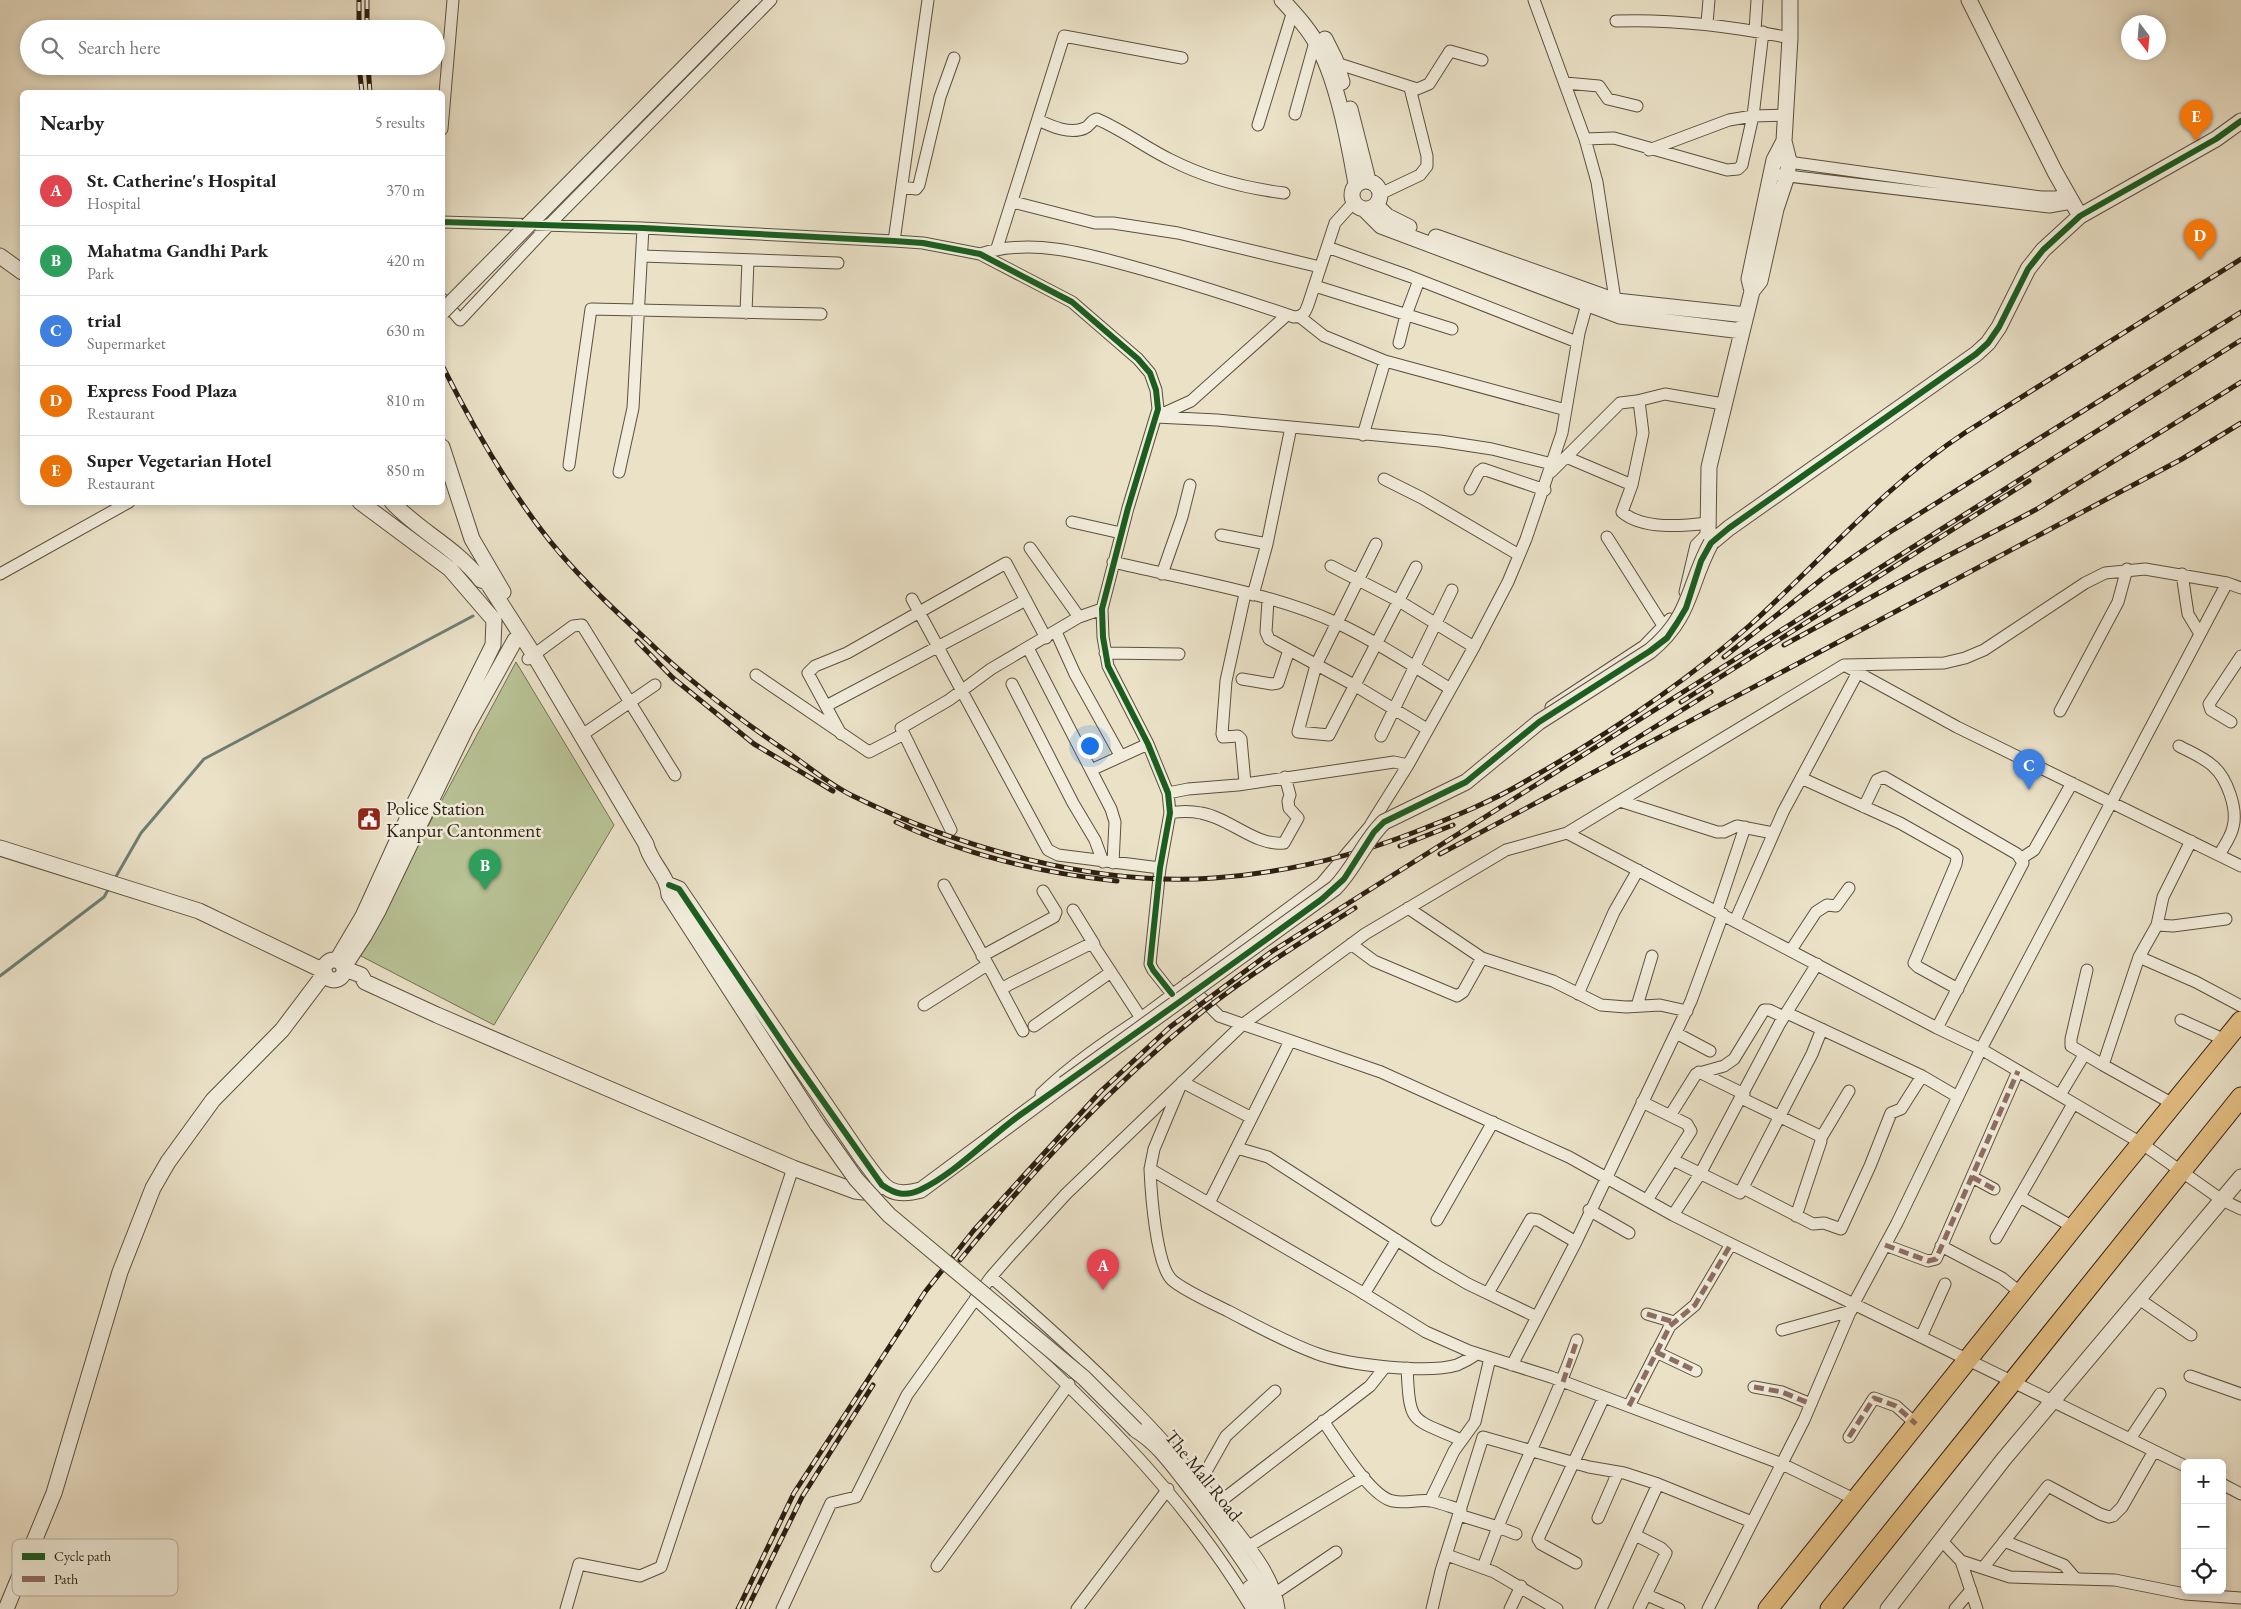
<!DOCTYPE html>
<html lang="en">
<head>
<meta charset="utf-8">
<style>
  :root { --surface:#fff; --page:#f6f6f6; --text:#222; --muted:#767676; --line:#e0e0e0; --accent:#8f2418 }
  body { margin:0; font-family:"EB Garamond",serif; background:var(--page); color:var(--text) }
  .controls { position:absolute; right:15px; bottom:15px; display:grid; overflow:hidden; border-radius:8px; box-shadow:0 2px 8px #0003 }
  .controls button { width:45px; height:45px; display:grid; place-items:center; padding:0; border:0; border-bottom:1px solid var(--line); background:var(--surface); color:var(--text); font:25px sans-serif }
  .compass { position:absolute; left:2121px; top:15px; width:45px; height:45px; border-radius:50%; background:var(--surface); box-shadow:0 2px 8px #0003; rotate:164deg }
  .you { position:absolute; left:1089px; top:745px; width:18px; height:18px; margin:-12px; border:4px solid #fff; border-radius:50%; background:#1a73e8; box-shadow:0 0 0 8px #1a73e833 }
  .badge { display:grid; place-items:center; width:32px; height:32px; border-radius:50%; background:var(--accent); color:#fff; font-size:16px; font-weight:700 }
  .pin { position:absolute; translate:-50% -41px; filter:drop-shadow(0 1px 2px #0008) }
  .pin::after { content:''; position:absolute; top:26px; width:18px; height:15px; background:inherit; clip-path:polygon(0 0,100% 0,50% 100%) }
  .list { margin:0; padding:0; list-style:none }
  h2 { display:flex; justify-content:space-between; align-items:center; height:65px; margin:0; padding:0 20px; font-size:21px }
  h2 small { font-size:16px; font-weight:400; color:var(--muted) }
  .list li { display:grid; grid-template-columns:32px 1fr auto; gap:15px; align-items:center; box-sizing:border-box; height:70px; padding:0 20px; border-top:1px solid var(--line) }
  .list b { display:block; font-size:19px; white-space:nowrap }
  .list p { margin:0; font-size:16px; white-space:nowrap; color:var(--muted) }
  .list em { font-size:16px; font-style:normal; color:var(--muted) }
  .icon { flex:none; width:28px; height:28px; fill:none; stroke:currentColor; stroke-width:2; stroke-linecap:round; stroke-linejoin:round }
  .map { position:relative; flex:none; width:2241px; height:1609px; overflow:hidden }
  .search { position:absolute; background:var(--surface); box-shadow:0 2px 8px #0003; left:20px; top:20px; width:425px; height:55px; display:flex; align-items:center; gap:12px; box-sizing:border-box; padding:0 18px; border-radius:28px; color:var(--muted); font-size:19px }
  .panel { position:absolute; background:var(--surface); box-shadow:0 2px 8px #0003; left:20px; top:90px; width:425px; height:415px; border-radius:8px }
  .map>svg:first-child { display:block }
</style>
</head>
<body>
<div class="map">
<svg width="2241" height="1609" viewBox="0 0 2241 1609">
  <rect width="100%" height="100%" fill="#eae1c7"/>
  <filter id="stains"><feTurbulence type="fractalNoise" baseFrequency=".004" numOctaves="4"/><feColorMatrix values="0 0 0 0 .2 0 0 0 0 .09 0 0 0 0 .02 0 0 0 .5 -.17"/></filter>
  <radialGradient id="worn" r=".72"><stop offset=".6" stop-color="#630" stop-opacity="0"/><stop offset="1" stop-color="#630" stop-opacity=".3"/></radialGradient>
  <path fill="#b8c295" stroke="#727054" d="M516 662 614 825 494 1025 359 955Z"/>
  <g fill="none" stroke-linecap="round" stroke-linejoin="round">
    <path stroke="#6d7e73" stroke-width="3" d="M114 880 141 833 204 759 473 616
      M0 976 104 897 109 888"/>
    <defs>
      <path id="minor" d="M1534 0 1585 139 1597 182 1616 306
        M1616 21C1675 19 1732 26 1790 38
        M1707 23 1709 0
        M1755 31 1757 0
        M1336 63 1417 89 1429 84 1450 51 1482 60
        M1565 83 1599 86 1608 99 1637 106
        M1295 114 1315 42
        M1038 120C1051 126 1070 135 1085 128 1090 126 1091 120 1097 119 1123 130 1146 148 1171 160 1206 178 1245 188 1284 193
        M1258 125 1293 11
        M442 129 453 0
        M1585 139 1614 138 1727 170 1738 169 1742 165 1753 116 1763 32
        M1649 150 1729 120 1753 116 1785 115
        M1781 161 2041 197H2057L2066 193
        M1771 174 2049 207 2072 203
        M903 187 916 189 919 185 940 97 954 58
        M1380 194 1420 175 1427 166V156L1410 88
        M1013 202 1095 223H1113L1178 233 1320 267
        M442 222 643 228 894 241 923 243 980 254 1072 302 1138 359 1150 373 1156 390 1158 409 1128 508 1102 609 1103 637 1108 666 1148 744 1168 793 1170 813 1160 868 1150 964 1153 970 1172 994
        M894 241 928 0
        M1327 247 1409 276 1577 342
        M997 248 1064 36 1182 58
        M980 254C1036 236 1097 257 1152 272 1200 286 1247 301 1294 317 1304 317 1306 311 1309 302L1335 223 1354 202
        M642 256 838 263
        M1315 286 1452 329
        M442 299 460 320 549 225 771 0
        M746 313 748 260
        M1300 317 1324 336 1385 361 1566 410
        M1399 343 1406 315 1419 280
        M1639 401 1643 433 1632 485 1622 512C1643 530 1683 526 1708 523
        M1158 416 1191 401 1287 315
        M1156 417 1217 420 1440 441 1492 449 1552 464
        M1363 435 1385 361
        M1566 457 1632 485
        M569 465 591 309 821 314
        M619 472 633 408 643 228
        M1551 472 1620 403 1637 401 1665 394 1723 404
        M1384 479 1422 498 1519 555
        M1470 489 1479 472 1483 469 1545 490
        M1072 522 1121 533
        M1221 535 1267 544
        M1607 537 1664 627
        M1376 544 1316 665 1298 732 1329 735 1416 567
        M1030 548 1079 617
        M1113 562C1184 579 1272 593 1337 623 1376 641 1413 666 1449 688
        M1331 566 1399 601 1474 647
        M0 574 129 502
        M1162 574 1182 517 1190 485
        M2182 574 2188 614 2200 634
        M1685 592 1696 545 1708 533
        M1245 594 1226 681 1222 734 1223 737 1238 736 1241 739 1245 783
        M1253 595 1267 544 1291 427
        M912 599 1048 850 1058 855 1160 868
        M1268 600 1266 632 1269 639 1354 685 1427 729
        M1056 632 1075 674 1120 755
        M1028 648 1111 809 1115 822 1113 863
        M1105 653 1179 654
        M528 659 573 626 582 625 675 775
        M1844 665 1957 727 2241 866
        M756 675 869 752 904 734
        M1242 679 1272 684 1278 683 1289 650
        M1012 684 1073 803 1095 840 1103 862
        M826 706 1026 600
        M1551 707 1644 646 1670 619
        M2060 711 2118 602 2127 569
        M2231 722 2211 710 2209 704 2241 656
        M841 734 808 673 815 666 847 653 1006 563 1046 638
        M582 735 655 685
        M1381 736 1452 590
        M2179 746C2190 752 2203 757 2213 766 2227 778 2238 809 2233 827 2231 837 2224 846 2219 855
        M1091 770 1148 744
        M1801 778 1900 823 1955 854 1957 858 1956 864 1914 963 1918 967 1958 989
        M1168 793 1188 789 1238 785 1394 762 1408 765
        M1620 801 1717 832H1724L1737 826 1773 833
        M1864 807 1877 780 1884 777 2017 854 2023 863 1937 1028
        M1170 813C1180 811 1191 811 1201 813 1230 818 1255 846 1284 843L1298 818 1289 808 1288 801 1290 795 1285 777
        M1371 824 1408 765 1474 647 1508 582 1526 539 1562 433 1579 333 1589 297
        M951 830 901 728 949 700 991 669 1079 617 1102 609
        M1567 833 1937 1028 1981 1049 2141 1143 2222 1200 2241 1209
        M2022 858 2034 850 2072 783
        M944 885 999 985 1005 987 1010 984 1092 943 1141 1018
        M1408 908 1482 958 1553 981 1601 1005 1626 1007 1660 1005 1687 1011
        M1073 910 1094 944
        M1717 911 1745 827
        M1735 921 1783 812 1858 672
        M2157 925 2173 926 2226 919
        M1351 944 1374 961 1457 996 1463 992 1482 958
        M1791 950 1816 912 1827 905 1836 906 1849 888
        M982 956 1054 917 1056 912 1043 891
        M2139 957 2157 925 2163 897 2191 841
        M2087 970 2071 1039V1046L2103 1065
        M997 982 1023 1031
        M1187 983 1219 1016 1381 1072 1569 1157 1673 1215 1731 1244 2185 1466
        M1578 994 1614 912 1638 870
        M924 1005 987 965
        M1637 1006 1652 956
        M1787 1013 1922 1076 1958 1097
        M2181 1020 2225 1040
        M1034 1026 1111 972
        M1676 1033 1710 1051
        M1699 1072 1744 1094
        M1041 1094C1071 1065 1106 1041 1141 1018L1321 884 1370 826 1380 819
        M2060 1095 2084 1055
        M1741 1098 1820 1136 1821 1141 1796 1216
        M1642 1102 1687 1124 1691 1131 1647 1200
        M2173 1104 2103 1065 2139 957 2196 982 2241 1006
        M1671 1114 1696 1074 1724 1066 1734 1059 1764 1010H1769L1784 1017
        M1250 1117 1182 1082 1154 1149 1150 1169 1358 1290 1426 1332 1469 1351 1551 1377 1782 1464 1854 1499
        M1821 1138 1849 1091
        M1237 1148 1268 1157 1434 1264 1468 1284 1537 1317
        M1673 1160 1740 1193 1812 1054 1822 1029
        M1150 1169C1151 1192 1156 1265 1172 1280 1183 1290 1214 1304 1228 1311 1257 1326 1287 1343 1318 1354 1348 1365 1427 1374 1457 1365 1464 1362 1471 1358 1477 1354
        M1972 1177 1994 1189
        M1743 1188 1813 1224 1824 1223 1841 1229 1870 1166 1891 1113 1901 1109 1922 1076
        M2020 1197 2073 1227
        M1209 1203 1290 1041
        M1589 1210 1629 1233
        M1673 1215 1700 1174 1780 1023 1817 964
        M1437 1220 1493 1122
        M1996 1238 2073 1104
        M1885 1245 1928 1261 1936 1259 2018 1071
        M1941 1246 2002 1278 2021 1293
        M991 1277C1079 1353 1163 1430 1232 1524 1251 1549 1275 1577 1279 1609
        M1488 1293 1531 1219 1538 1220 1576 1242
        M1364 1294 1397 1240
        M975 1299C1079 1393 1180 1488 1252 1609
        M2139 1299 2191 1335
        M1647 1314 1674 1322
        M1782 1330 1851 1311
        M1921 1337 1945 1284
        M1656 1352 1696 1371
        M1512 1365 1576 1242 1691 1001 1723 914
        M1407 1368C1410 1426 1410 1417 1461 1440
        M2190 1376 2241 1394
        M1754 1387 1782 1392 1811 1404
        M1629 1406 1670 1326 1695 1305 1731 1244
        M1323 1421C1337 1440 1370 1497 1393 1501 1405 1504 1419 1499 1431 1501 1441 1503 1451 1507 1461 1510
        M1849 1437 1874 1398 1896 1406 1916 1424
        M2130 1439 2160 1394
        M1200 1482 1226 1436 1275 1391
        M2222 1484 2241 1494
        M1430 1501 1454 1451 1475 1422 1490 1358
        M1217 1504 1370 1386 1385 1367
        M1459 1515 1498 1527C1523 1464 1555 1404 1577 1340
        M1598 1518 1618 1472
        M1635 1535 1661 1548 1666 1553 1639 1609
        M1941 1540 1961 1561 2010 1577 2115 1580 2185 1594 2241 1598
        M2004 1541 2064 1565 2076 1579
        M1249 1546 1364 1477
        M1447 1555 1494 1572 1557 1609
        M1961 1561 1977 1609
        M1576 1563 1541 1544 1538 1539 1604 1397
        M937 1566 1069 1384
        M1483 1567 1498 1527 1516 1534
        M1983 1568 2048 1486 2100 1514 2109 1517 2113 1516 2122 1507 2154 1451
        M1277 1592 1336 1552
        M1647 1595 1679 1609
        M566 1609 579 1564 640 1576 661 1567 793 1168
        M782 1609 831 1503 856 1497 907 1395 991 1277 1012 1253 1066 1194 1242 1025 1365 934 1506 850 1567 833 1844 665 1944 663 1965 658 1984 650 2085 583 2105 573 2145 569 2227 583 2241 588
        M1077 1609 1168 1489
        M1432 1609 1441 1571 1483 1437 1589 1467 1624 1473 1658 1484 1752 1522
        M1510 1609 1521 1586
        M1601 1609 1658 1484
        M1708 1609 1804 1420 1853 1305 1897 1223 1981 1049 2227 583
        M1955 1609 1971 1590"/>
      <path id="tertiary" d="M1282 0C1295 14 1310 30 1319 48 1338 84 1349 144 1356 184
        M1969 0 2055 172 2080 216
        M1325 39 1335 59 1342 82
        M1350 109 1368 180
        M1352 195a14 14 0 1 1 28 0a14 14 0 1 1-28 0Z
        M1376 205 1387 216 1409 227
        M1364 209 1381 226 1620 316 1742 331
        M1436 237 1616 301 1746 315
        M0 256 22 272
        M1752 291 1749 279 1771 174 1774 160 1784 141
        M442 447 472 539 503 592
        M392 502C420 532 454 546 481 580L487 582 534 655 646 844C650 863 668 875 669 895L817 1124
        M1714 540 1708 533 1709 467 1752 291 1760 281 1776 209 1787 176 1789 161 1784 141 1790 38V0
        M1711 543 1729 528 1976 354 1988 343 1999 327 2028 269 2043 250 2080 216 2216 139 2241 121
        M0 848 199 911 324 971
        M669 885 679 889 862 1158C881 1182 886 1200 921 1190L1064 1084
        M324 970a10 10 0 1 1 20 0a10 10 0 1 1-20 0Z
        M337 960 363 916 414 804 493 645 494 620 450 569 360 502
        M347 962 364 936 378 911 466 728 515 640 521 635
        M345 969 361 975 365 982 437 1015 793 1168 855 1191 863 1192 877 1188
        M1136 1430C1156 1442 1170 1461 1184 1479 1217 1521 1247 1564 1275 1609
        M1250 1588 1263 1609
        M6 1609 54 1493 120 1272 153 1188 168 1162 213 1100 282 1030 325 973
        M1888 1609 2003 1460 2241 1177"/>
      <path id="primary" d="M1768 1609 2113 1178 2241 1021
        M1830 1609 2241 1097"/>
    </defs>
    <use href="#minor" stroke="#5c503f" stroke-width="13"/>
    <use href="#tertiary" stroke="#5c503f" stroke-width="17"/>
    <use href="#primary" stroke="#2d1f12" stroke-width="21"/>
    <use href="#minor" stroke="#f1ecdb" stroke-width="11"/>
    <use href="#tertiary" stroke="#f1ecdb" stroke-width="15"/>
    <use href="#primary" stroke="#e5c084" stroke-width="19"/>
    <defs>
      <path id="rail" d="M367 0V29
        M359 29V0
        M359 66 362 92
        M368 66 370 92
        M442 365C470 421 501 476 539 527 571 570 610 606 649 642 692 684 739 719 789 753 809 767 829 784 851 795 956 847 1096 887 1214 878 1283 873 1351 857 1415 832 1453 817 1491 802 1526 781 1605 736 1681 686 1749 626 1821 561 1885 485 1966 432L2241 259
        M637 641 673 678 754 744 833 791
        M1784 645 1919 571 2037 509 2241 382
        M1724 657 1827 575 1887 534 2241 312
        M1681 702 2029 481
        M1613 753 1711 692
        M896 822C965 855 1040 873 1117 881
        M1400 846 1453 825
        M1440 854 2182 459 2241 423
        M960 1260C1035 1168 1115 1081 1207 1008 1254 971 1305 940 1355 908
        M738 1609 794 1493 925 1292 974 1230 1101 1091 1170 1027 1271 952 2241 340
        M747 1609 802 1497 873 1385"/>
    </defs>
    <use href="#rail" stroke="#2d1f12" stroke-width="5"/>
    <use href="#rail" stroke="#f1ecdb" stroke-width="3" stroke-dasharray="9" stroke-linecap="butt"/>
    <defs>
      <path id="tertiary-bridge" d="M442 312 751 0
        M1064 1084 1335 888C1355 868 1364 841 1384 822L1466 782 1539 722 1650 651C1692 617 1688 585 1711 543
        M817 1124 856 1179 889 1215 1084 1378 1136 1430"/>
    </defs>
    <use href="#tertiary-bridge" stroke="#5c503f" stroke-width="17" stroke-linecap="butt"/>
    <use href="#tertiary-bridge" stroke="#f1ecdb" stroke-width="15"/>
    <path stroke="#8d6e63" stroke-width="5" stroke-dasharray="10 5" stroke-linecap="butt" d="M1972 1177 1994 1189
      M1885 1245 1928 1261 1936 1259 2018 1071
      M1647 1314 1674 1322
      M1656 1352 1696 1371
      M1563 1382 1577 1340
      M1754 1387 1782 1392 1811 1404
      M1629 1406 1670 1326 1695 1305 1731 1244
      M1849 1437 1874 1398 1896 1406 1916 1424"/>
    <defs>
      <path id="cycleway" d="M442 222 643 228 894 241 923 243 980 254 1072 302 1138 359 1150 373 1156 390 1158 409 1128 508 1102 609 1103 637 1108 666 1148 744 1168 793 1170 813 1160 868 1150 964 1153 970 1172 994
        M669 885 679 889 794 1060 882 1185C895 1194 905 1197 920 1190 955 1174 989 1137 1020 1115 1121 1044 1222 972 1322 899L1344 879 1374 832 1384 822 1466 782 1539 722 1650 651 1667 638 1677 623 1686 608 1701 561 1711 543 1729 528 1976 354 1988 343 1999 327 2028 269 2043 250 2080 216 2216 139 2241 121"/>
    </defs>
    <use href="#cycleway" stroke="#f1ecdb" stroke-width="9"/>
    <use href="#cycleway" stroke="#1b5e20" stroke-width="6"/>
  </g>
  <defs>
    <symbol id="civic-square" viewBox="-11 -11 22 22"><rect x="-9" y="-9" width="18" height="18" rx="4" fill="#8f2418" stroke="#f1ecdb"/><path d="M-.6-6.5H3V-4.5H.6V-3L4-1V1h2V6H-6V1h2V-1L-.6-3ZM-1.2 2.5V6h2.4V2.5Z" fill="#fff"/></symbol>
  </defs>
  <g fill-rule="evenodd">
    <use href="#civic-square" x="355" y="805" width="28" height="28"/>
  </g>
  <g text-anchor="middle" stroke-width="5" stroke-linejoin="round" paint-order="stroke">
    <g font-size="19" fill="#2d1f12" stroke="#f1ecdb" text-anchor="start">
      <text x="386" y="815">Police Station<tspan x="386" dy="22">Kanpur Cantonment</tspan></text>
    </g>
    <g font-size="19" fill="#2d1f12" stroke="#f1ecdb">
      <text transform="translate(1204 1475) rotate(51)" y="7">The Mall Road</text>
    </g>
  </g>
  <rect x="12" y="1539" width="166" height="57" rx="8" fill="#f1ecdb" stroke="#b6ae9f" stroke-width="1"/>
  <rect x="22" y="1553" width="23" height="7" fill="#1b5e20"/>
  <rect x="22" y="1576" width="23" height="6" fill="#8d6e63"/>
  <g font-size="14" fill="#2d1f12">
    <text x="54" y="1561">Cycle path</text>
    <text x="54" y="1584">Path</text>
  </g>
  <rect width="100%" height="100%" filter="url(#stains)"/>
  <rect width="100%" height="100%" fill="url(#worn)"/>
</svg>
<div class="controls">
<button>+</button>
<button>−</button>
<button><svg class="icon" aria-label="locate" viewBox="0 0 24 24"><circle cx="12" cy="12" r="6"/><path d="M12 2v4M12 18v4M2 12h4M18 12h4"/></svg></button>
</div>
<svg class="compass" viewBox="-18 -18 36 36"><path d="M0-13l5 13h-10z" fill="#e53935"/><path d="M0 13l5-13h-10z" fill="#767676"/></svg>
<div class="you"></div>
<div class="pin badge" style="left:1103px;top:1290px;background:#e0444e">A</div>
<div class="pin badge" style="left:485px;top:890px;background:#2e9e5b">B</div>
<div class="pin badge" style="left:2029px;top:790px;background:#3f7fe0">C</div>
<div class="pin badge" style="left:2200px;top:260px;background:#e8710a">D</div>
<div class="pin badge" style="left:2196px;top:141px;background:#e8710a">E</div>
<div class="search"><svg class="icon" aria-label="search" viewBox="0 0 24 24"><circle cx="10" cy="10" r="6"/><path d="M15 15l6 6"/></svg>Search here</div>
<section class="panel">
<h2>Nearby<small>5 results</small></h2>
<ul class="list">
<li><span class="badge" style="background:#e0444e">A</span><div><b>St. Catherine's Hospital</b><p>Hospital</p></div><em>370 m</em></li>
<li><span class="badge" style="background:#2e9e5b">B</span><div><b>Mahatma Gandhi Park</b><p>Park</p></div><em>420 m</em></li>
<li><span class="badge" style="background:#3f7fe0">C</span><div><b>trial</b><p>Supermarket</p></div><em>630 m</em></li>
<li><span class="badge" style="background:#e8710a">D</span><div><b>Express Food Plaza</b><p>Restaurant</p></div><em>810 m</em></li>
<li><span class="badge" style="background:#e8710a">E</span><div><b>Super Vegetarian Hotel</b><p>Restaurant</p></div><em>850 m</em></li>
</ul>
</section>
</div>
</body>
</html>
